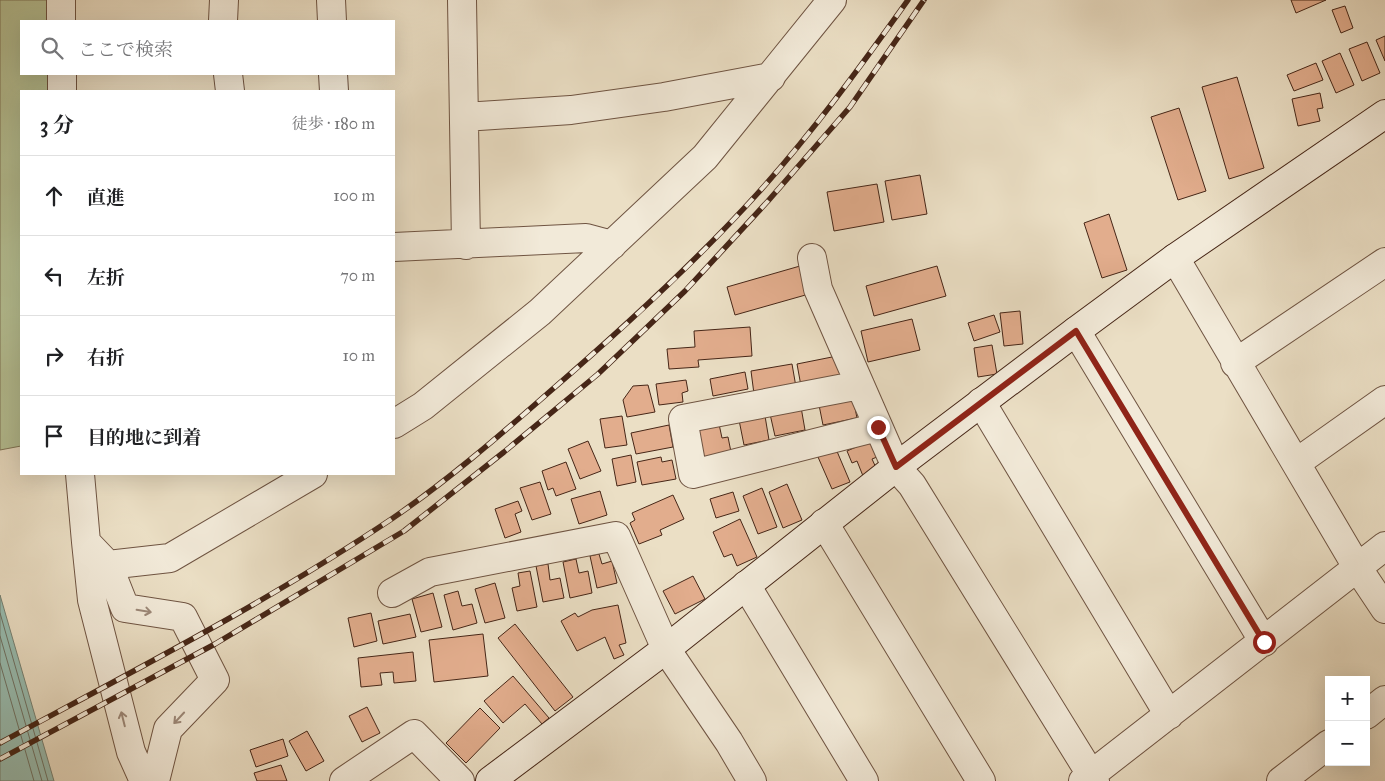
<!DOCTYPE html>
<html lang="ja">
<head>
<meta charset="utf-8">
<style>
  :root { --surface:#fff; --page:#f6f6f6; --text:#202124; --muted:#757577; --line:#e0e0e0 }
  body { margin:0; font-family:"IM FELL Great Primer","Noto Serif JP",serif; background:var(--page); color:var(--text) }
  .controls { position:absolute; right:15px; bottom:15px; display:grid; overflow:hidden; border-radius:0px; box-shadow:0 5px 20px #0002 }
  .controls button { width:45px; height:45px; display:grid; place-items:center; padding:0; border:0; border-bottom:1px solid var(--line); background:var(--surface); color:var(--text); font:25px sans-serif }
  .stop { position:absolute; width:15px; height:15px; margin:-11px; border:4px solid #8f2418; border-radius:50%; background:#fff }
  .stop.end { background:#8f2418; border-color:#fff; box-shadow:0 1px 5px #0008 }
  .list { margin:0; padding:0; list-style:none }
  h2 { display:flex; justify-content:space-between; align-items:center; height:65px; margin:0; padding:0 20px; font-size:21px }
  h2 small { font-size:16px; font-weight:400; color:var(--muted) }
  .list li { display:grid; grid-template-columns:32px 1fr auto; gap:15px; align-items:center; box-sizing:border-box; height:80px; padding:0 20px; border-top:1px solid var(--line) }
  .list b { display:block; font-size:19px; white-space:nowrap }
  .list em { font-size:16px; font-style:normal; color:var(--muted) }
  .icon { flex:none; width:28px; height:28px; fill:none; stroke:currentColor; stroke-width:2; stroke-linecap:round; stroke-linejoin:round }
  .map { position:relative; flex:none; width:1385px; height:781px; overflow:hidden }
  .search { position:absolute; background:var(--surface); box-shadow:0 5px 20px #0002; left:20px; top:20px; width:375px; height:55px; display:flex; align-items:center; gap:12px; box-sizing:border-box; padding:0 18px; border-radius:0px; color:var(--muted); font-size:19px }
  .panel { position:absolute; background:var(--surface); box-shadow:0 5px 20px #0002; left:20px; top:90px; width:375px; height:385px; border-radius:0px }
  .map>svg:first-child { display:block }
</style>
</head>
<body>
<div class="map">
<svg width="1385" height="781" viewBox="0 0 1385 781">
  <rect width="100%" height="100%" fill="#ebdfc5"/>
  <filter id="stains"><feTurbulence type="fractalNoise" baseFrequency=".004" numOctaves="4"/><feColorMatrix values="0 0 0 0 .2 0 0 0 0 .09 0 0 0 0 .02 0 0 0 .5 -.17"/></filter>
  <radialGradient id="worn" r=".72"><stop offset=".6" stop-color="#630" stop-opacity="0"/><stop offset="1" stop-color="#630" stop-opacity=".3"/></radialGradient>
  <path fill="#b6c296" stroke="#7e7456" d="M0 0H50L51 21H21V74H51L52 91H21V446L0 450Z"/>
  <path fill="#98bdb1" stroke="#778173" d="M0 595 54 781H0Z"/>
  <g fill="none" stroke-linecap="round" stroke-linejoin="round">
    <path stroke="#6f7264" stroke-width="1" d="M0 613 48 781
      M0 636 42 781
      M0 663 34 781"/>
  </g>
  <path fill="#e2ad8d" stroke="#462617" d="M1291 0H1326L1296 13Z
    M1345 6 1353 28 1341 33 1332 10Z
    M1385 36V61L1376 40Z
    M1367 42 1380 73 1362 81 1349 49Z
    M1340 53 1354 85 1336 93 1322 61Z
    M1316 63 1323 80 1294 91 1287 75Z
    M1237 77 1264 168 1229 179 1202 87Z
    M1320 93 1323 108 1317 109 1320 121 1298 126 1292 99Z
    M1179 108 1206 191 1178 200 1151 117Z
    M920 175 927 214 892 220 885 181Z
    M877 184 884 222 834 231 827 192Z
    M1109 214 1127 270 1102 278 1084 223Z
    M800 266 809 294 735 315 727 287Z
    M937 266 946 296 874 316 866 286Z
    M1020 311 1023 344 1004 346 1000 313Z
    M994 315 1000 332 974 341 968 323Z
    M912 319 920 350 868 362 861 331Z
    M750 327 752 356 698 360 699 367 669 369 667 349 695 347 694 331Z
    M992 345 997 374 978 377 974 348Z
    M837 356 842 378 801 386 797 364Z
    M792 364 796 387 754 394 751 371Z
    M745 372 748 389 713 396 710 379Z
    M686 380 688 391 682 393 683 402 659 405 656 384Z
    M648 385 655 412 627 417 623 400 633 386Z
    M853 398 857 418 823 425 819 405Z
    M801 407 805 430 775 436 770 414Z
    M622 416 627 445 605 448 600 419Z
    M765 416 769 440 744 445 739 420Z
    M719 424 722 438 728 437 731 452 704 458 697 429Z
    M669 425 673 447 636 454 631 433Z
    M588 441 601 471 580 479 568 449Z
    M870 441 877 457 872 459 877 470 863 476 857 461 852 463 847 451Z
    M836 449 850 482 832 489 818 457Z
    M631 455 636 482 617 486 612 459Z
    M661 457 662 462 672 460 676 479 642 485 637 462Z
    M566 462 576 489 556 496 553 488 548 490 542 471Z
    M540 482 551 514 532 520 520 488Z
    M787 484 802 520 783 528 769 492Z
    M762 488 777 527 758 534 743 496Z
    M600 491 607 515 579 524 571 499Z
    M733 492 739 511 716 518 710 499Z
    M673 495 684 519 660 530 662 535 639 544 630 523 635 520 632 513Z
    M518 501 522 511 515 514 521 532 505 538 495 509Z
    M740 519 757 557 737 566 732 554 724 557 713 532Z
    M599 554 602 564 612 561 617 583 597 588 590 556Z
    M576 559 579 573 588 571 592 593 570 598 563 562Z
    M548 564 550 580 560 578 564 598 543 602 536 566Z
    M530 571 537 607 517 611 512 588 520 586 518 573Z
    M693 576 705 599 675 614 663 591Z
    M495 583 505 618 485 623 475 589Z
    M458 591 462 606 472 604 477 623 453 630 444 595Z
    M433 593 442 627 421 632 412 599Z
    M618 605 626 643 619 645 624 655 614 659 605 637 577 651 561 621 575 613 578 617 592 610Z
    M371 613 377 641 354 647 348 618Z
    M410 614 416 637 383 644 378 621Z
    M515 624 573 697 555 711 498 638Z
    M483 634 488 676 434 682 429 640Z
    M413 652 416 681 394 683 393 672 380 673 382 685 361 687 358 658Z
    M513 676 549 718 542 724 525 704 503 723 484 701Z
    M367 707 380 733 362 742 349 716Z
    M480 708 500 728 466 763 446 743Z
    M307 731 324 761 306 771 289 741Z
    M283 739 288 756 256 767 250 750Z
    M281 765 287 781H257L254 773Z"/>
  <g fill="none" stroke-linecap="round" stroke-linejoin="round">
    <defs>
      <path id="street" d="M61 0V21
        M331 0 332 21
        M462 0 466 245
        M223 21 224 0
        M62 74V91
        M228 74 230 91
        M333 74 334 91
        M464 117 571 110 664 97 771 77
        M394 247 586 238 612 245
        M812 258 818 289 896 467 912 485 1095 781
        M1175 258 1357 567 1385 609
        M1076 331 1264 642
        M1235 363 1385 262
        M860 385 683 419 693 474 878 427
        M981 402 1169 715
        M394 424 423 406 540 312 705 157 832 0
        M1296 463 1385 400
        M80 474 86 542 108 565 125 608 183 617 215 680 168 729 155 781
        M824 523 981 781
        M86 542 92 600 131 752 144 781
        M108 565 170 558 313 474
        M746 585 864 781
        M392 593 430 572 616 536 666 649 729 742 752 781
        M1366 715 1385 700
        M344 781 414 734 460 781
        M1083 781 1385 546
        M1281 781 1329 744"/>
      <path id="secondary" d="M490 781 666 649 896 467 1076 331 1175 258 1385 114"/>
    </defs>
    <use href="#street" stroke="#6f5442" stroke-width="30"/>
    <use href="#secondary" stroke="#462617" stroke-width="30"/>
    <use href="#street" stroke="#f2ead9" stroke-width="28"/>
    <use href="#secondary" stroke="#f2ead9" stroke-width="28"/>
    <defs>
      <path id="rail" d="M0 743C133 671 268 602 393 518 447 481 498 437 547 394 620 331 693 265 758 193 813 132 861 66 908 0
        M0 759 215 644 404 531 504 452 598 374 685 291 768 201 850 107 924 0"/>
    </defs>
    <use href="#rail" stroke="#462617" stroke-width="5.5"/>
    <use href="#rail" stroke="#f2ead9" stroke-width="4" stroke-dasharray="11" stroke-linecap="butt"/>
  </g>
  <defs><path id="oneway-shaft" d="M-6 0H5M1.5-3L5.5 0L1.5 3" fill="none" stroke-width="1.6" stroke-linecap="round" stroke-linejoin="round" transform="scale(1.25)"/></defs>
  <g stroke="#9c8878">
    <use href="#oneway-shaft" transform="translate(144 611) rotate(9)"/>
    <use href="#oneway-shaft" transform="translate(179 718) rotate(133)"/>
    <use href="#oneway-shaft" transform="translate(123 719) rotate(-104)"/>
  </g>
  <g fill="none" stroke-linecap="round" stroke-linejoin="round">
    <path stroke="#8f2418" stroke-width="6" d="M878 427 896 467 1076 331 1264 642"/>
  </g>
  <rect width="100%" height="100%" filter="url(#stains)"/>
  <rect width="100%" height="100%" fill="url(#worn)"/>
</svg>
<div class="controls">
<button>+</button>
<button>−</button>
</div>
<div class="stop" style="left:1264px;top:642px"></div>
<div class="stop end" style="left:878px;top:427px"></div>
<div class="search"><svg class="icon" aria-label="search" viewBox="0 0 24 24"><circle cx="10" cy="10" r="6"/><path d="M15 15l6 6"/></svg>ここで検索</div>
<section class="panel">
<h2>3 分<small>徒歩 · 180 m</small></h2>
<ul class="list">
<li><svg class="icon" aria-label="ahead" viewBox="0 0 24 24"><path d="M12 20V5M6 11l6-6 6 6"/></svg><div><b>直進</b></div><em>100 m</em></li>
<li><svg class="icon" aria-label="left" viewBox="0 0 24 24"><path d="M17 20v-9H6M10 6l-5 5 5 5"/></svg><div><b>左折</b></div><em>70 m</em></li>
<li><svg class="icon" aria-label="right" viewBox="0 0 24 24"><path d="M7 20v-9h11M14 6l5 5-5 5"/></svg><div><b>右折</b></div><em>10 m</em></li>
<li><svg class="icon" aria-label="arrive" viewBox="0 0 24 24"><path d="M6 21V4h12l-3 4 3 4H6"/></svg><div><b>目的地に到着</b></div></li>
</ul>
</section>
</div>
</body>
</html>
